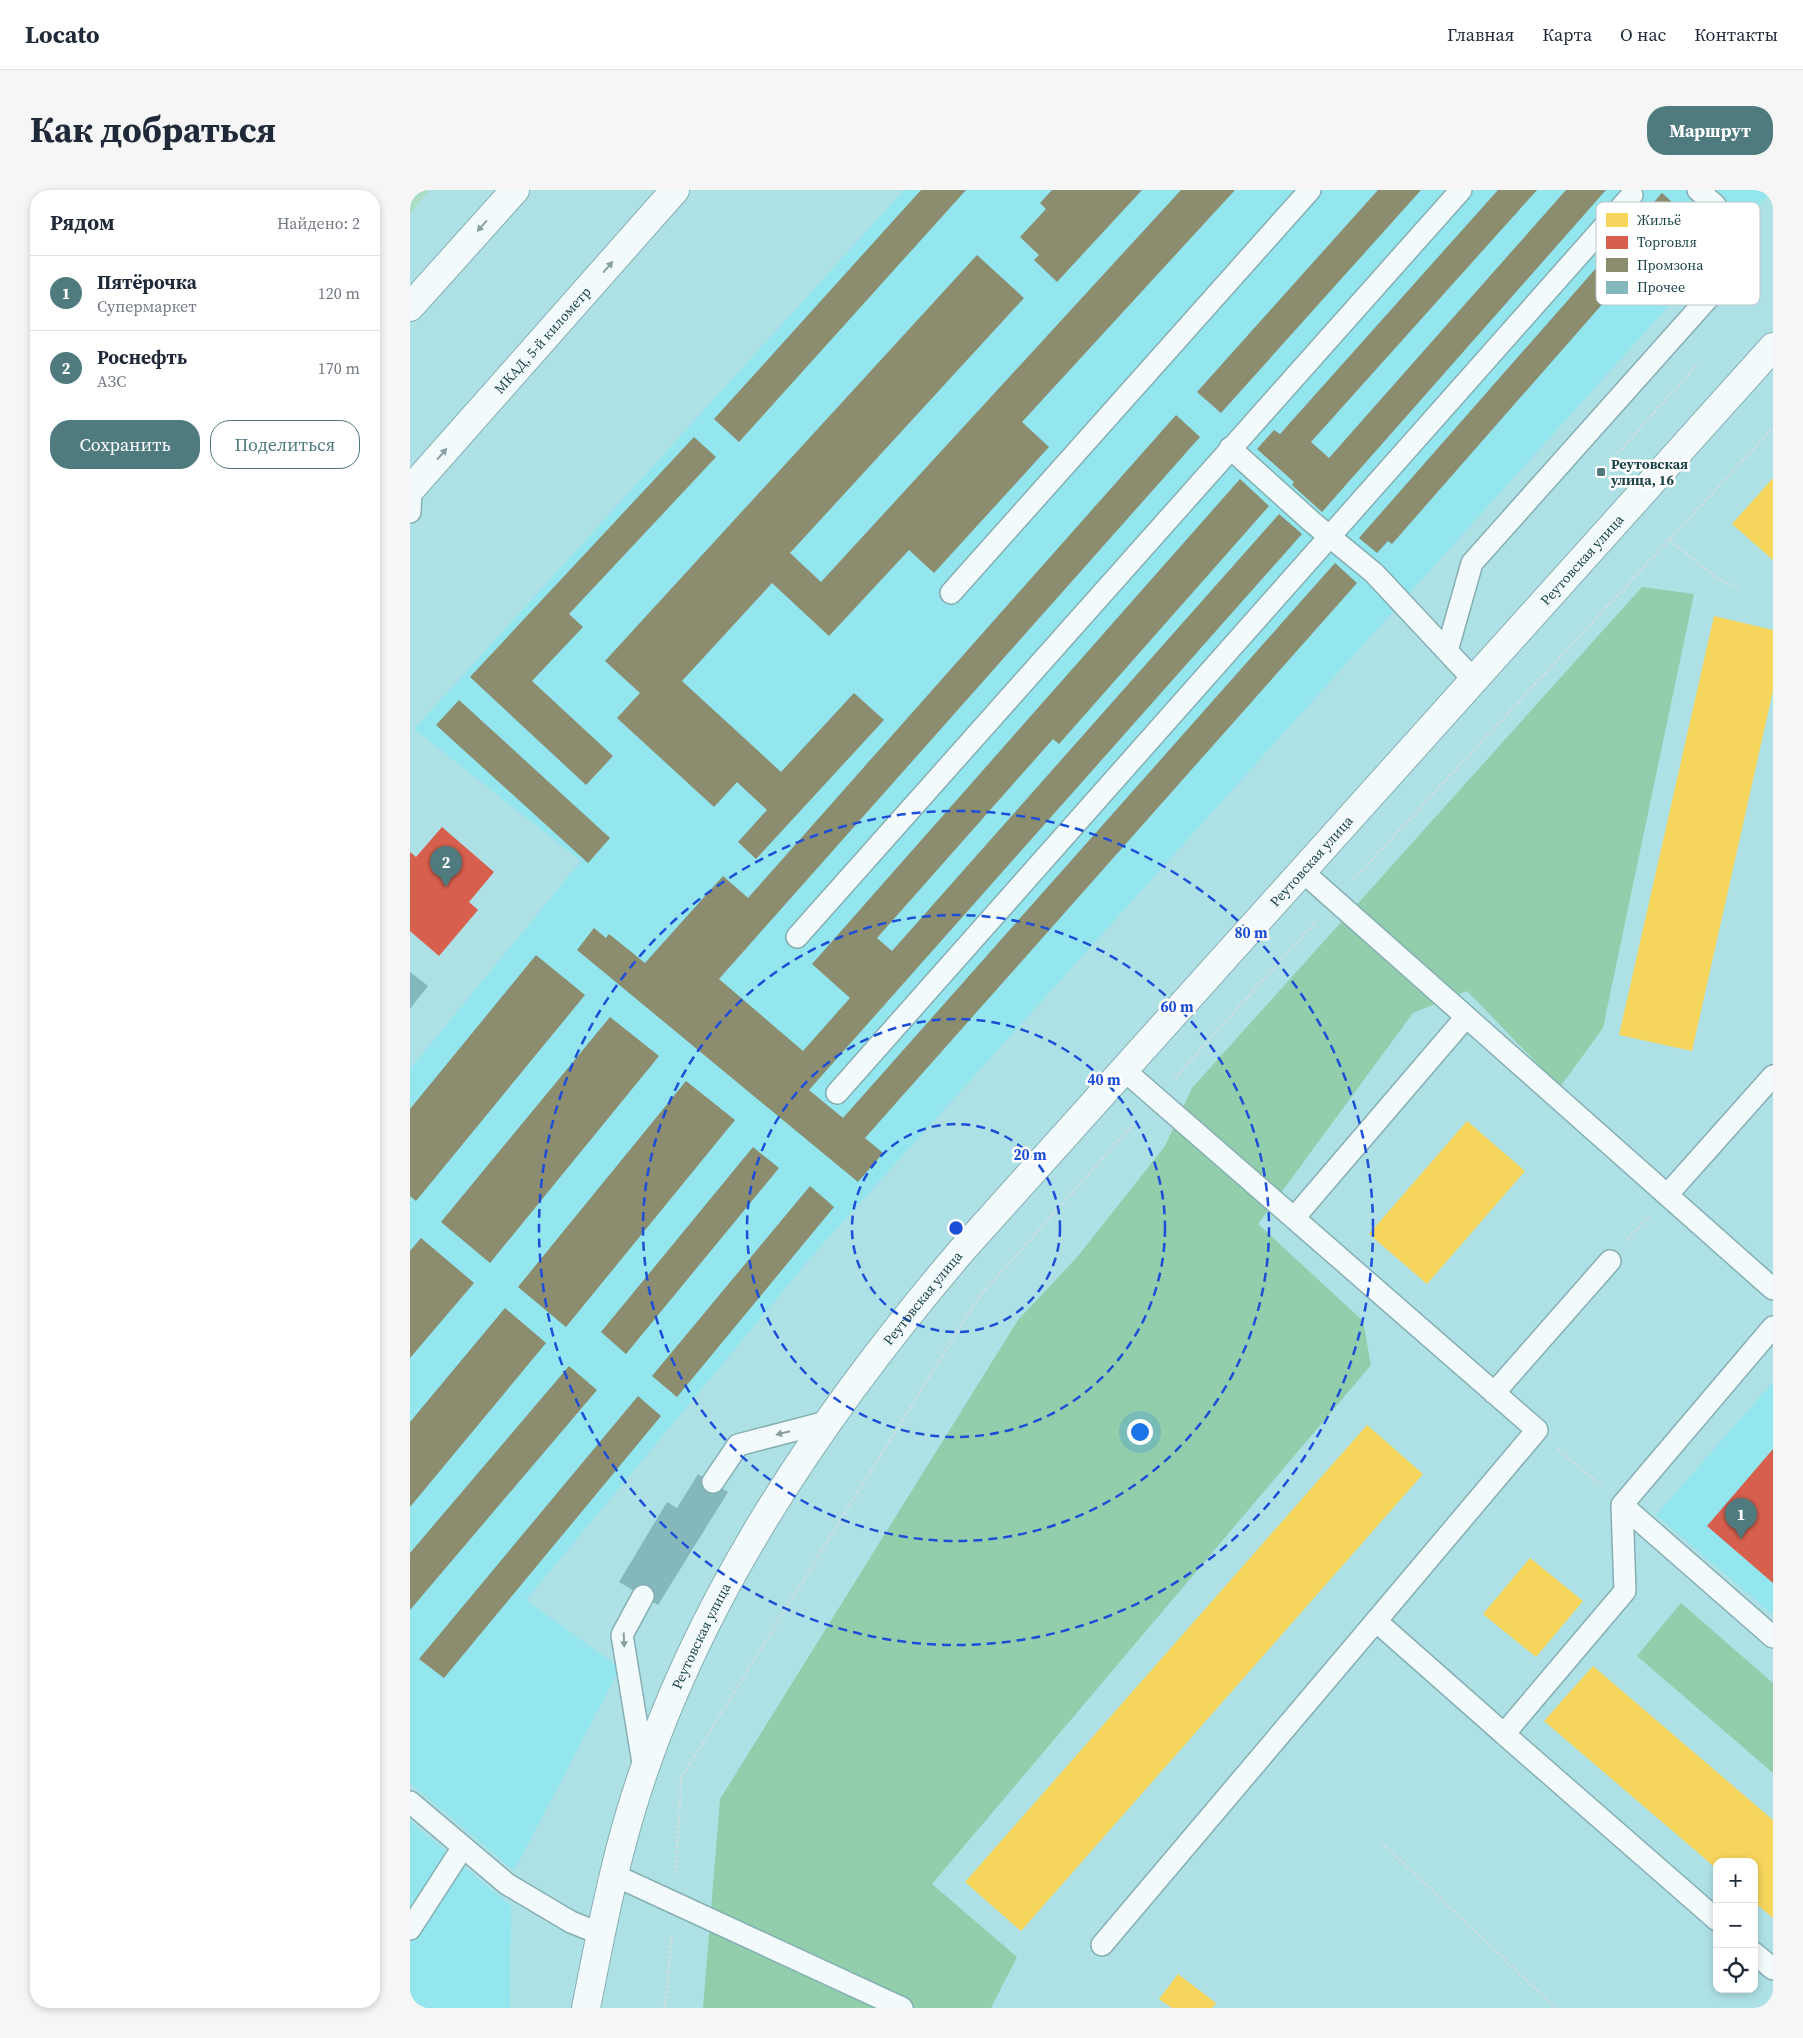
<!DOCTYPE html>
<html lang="ru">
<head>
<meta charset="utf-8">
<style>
  :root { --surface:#fff; --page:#f6f6f7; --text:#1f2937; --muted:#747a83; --line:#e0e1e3; --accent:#4f7b7f }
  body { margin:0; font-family:"Source Serif 4",serif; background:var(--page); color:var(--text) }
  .controls { position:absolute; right:15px; bottom:15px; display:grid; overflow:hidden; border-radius:10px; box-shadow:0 2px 8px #0003 }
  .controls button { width:45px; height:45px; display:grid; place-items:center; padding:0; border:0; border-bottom:1px solid var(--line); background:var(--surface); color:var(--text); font:25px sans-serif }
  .you { position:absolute; left:729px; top:1241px; width:18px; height:18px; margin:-12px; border:4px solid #fff; border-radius:50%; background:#1a73e8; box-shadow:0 0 0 8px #1a73e833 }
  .badge { display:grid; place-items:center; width:32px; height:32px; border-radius:50%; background:var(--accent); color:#fff; font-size:16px; font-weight:700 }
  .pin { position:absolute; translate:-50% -41px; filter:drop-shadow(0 1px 2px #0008) }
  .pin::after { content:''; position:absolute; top:26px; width:18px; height:15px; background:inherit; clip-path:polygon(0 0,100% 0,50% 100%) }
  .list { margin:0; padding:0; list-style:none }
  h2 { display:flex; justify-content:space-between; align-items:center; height:65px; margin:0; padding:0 20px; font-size:21px }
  h2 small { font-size:16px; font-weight:400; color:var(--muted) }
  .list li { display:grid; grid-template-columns:32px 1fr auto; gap:15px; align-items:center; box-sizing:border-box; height:75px; padding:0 20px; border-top:1px solid var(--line) }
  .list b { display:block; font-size:19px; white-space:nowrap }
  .list p { margin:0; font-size:16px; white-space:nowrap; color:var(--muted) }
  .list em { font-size:16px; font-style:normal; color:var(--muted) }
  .actions { display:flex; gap:10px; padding:15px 20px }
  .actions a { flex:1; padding:11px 0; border:1px solid var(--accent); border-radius:20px; text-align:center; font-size:18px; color:var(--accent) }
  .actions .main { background:var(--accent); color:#fff }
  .icon { flex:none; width:28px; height:28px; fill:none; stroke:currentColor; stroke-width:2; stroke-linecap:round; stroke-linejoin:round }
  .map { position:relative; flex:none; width:1363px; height:1818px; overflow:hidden; border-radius:20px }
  header { display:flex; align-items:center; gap:30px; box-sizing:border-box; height:70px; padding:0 25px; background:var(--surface); border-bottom:1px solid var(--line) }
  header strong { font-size:24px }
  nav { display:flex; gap:28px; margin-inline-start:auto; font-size:18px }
  .intro { display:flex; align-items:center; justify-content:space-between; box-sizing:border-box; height:120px; padding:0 30px }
  h1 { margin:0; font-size:35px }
  .button { padding:12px 22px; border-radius:20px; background:var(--accent); color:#fff; font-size:18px; font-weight:700 }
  main { display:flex; gap:30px; padding:0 30px }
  aside { flex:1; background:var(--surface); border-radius:20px; box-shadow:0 2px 8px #0003 }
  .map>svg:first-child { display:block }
</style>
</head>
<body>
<header>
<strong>Locato</strong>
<nav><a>Главная</a><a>Карта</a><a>О нас</a><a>Контакты</a></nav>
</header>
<div class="intro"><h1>Как добраться</h1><a class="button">Маршрут</a></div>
<main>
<aside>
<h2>Рядом<small>Найдено: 2</small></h2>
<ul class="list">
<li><span class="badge">1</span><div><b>Пятёрочка</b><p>Супермаркет</p></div><em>120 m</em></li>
<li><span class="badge">2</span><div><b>Роснефть</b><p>АЗС</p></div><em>170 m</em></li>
</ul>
<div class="actions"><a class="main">Сохранить</a><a>Поделиться</a></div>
</aside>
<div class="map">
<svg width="1363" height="1818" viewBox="0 0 1363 1818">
  <rect width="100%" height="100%" fill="#aee1e6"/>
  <path fill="#93e5ee" d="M494 0H1363L402 1066 116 1410 210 1478 104 1681 0 1593V879L171 671 4 539Z
    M1363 1192V1425L1246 1325Z
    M0 1631 101 1716 100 1818H0Z"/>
  <path fill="#abdcc4" d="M0 0H19L0 24Z"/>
  <path fill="#92ceab" d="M1232 397 1284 404 1193 838 1150 897 1057 801 1003 823 848 1034 953 1131 961 1175 522 1694 607 1767 581 1818H293L310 1609 608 1130 668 1066 755 956 782 898Z
    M1271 1413 1363 1493V1583L1227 1466Z"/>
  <path fill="#f6d55c" d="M1363 288V370L1322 334Z
    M1304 426 1363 440V501L1282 861 1209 845Z
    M1057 931 1115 981 1017 1094 959 1044Z
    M957 1235 1013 1284 611 1741 555 1692Z
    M1120 1368 1173 1411 1126 1467 1073 1424Z
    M1183 1476 1363 1630V1728L1344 1712V1672H1307V1679L1134 1531Z
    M768 1784 806 1813 802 1818H762L749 1809Z"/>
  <path fill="#d6604d" d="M32 637 84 682 59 712 68 720 29 766 0 741V662L6 667Z
    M1363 1259V1393L1297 1336Z"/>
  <path fill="#8c8c6e" d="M511 0H556L329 252 304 229Z
    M642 0H732L647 92 624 70 629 65 610 47 636 19 630 13Z
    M771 0H825L612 232 639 257 524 383 499 360 419 446 362 393 272 491 371 582 444 503 474 530 346 669 328 652 357 620 327 592 304 617 207 528 230 503 195 471 567 65 614 108 380 363 411 392Z
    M968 0H1011L811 223 787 202Z
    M1088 0H1127L901 252 919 268 1156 0H1196L912 322 882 295 884 292 847 259 864 240 870 244Z
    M1252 3 1273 22 982 354 978 351 967 363 949 348Z
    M766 225 790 247 309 789 393 861 440 808 402 774 830 289 859 316 649 554 643 549 467 748 482 761 869 324 892 344 399 900 433 928 925 373 947 393 455 948 473 963 448 992 167 760 184 738 196 748 199 744 235 773 313 686 338 708Z
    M284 247 306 267 159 424 173 437 122 491 203 566 176 595 60 487Z
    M49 510 200 648 178 673 26 535Z
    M126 765 175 805 6 1011 0 1006V919Z
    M200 827 249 866 80 1073 31 1032Z
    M276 891 325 930 156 1137 108 1097Z
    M343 957 369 978 216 1164 191 1142Z
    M400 996 424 1017 267 1207 242 1186Z
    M11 1048 64 1093 0 1168V1061Z
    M95 1118 136 1153 0 1317V1232Z
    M159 1176 187 1200 0 1420V1363Z
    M228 1206 251 1226 34 1488 9 1469Z"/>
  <path fill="#85b8bd" d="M0 782 18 796 0 819Z
    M288 1284 318 1302 248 1415 209 1392 257 1312 267 1318Z"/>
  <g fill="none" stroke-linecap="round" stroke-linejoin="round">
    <defs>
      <path id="service" d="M820 258 902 332 964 383 1064 490
        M0 322 1 300
        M541 403 900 0
        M1037 461 1062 373 1324 79 1323 45 1305 15 1288 0
        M892 681 1363 1099
        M387 747 1051 0
        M714 880 1127 1240 966 1431 1094 1544 1215 1401 1212 1315 1363 1137
        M427 903 1222 5
        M1257 1005 1363 886
        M884 1028 1056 827
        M1084 1203 1200 1071
        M303 1292 328 1255 420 1231
        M1212 1315 1363 1447
        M233 1406 212 1445 234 1579
        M1094 1544 1307 1730
        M0 1612 97 1694 161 1732 191 1744
        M204 1685 492 1818
        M0 1739 53 1657
        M692 1755 966 1431
        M1344 1763 1363 1779"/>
      <g id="tertiary">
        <path id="s1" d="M176 1818C189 1753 201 1688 220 1624 282 1414 412 1224 553 1059L1363 157"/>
      </g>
      <g id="trunk">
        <path d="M0 117 105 0"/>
        <path id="s2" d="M0 300 265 0"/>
      </g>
    </defs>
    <use href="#service" stroke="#85afb3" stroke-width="24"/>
    <use href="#tertiary" stroke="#85afb3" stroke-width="30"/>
    <use href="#trunk" stroke="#85afb3" stroke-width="30"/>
    <path stroke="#ccdedf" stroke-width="3" stroke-dasharray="2.5 2.5" stroke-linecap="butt" d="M1191 282 1286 176
      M1260 350 1306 388 1328 397
      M944 689 1363 238
      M765 888 906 731
      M1218 1050 1239 1026
      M1148 1259 1191 1296
      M971 1652 1146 1818
      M266 1683 271 1588 568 1108 727 930
      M255 1818 262 1744"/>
    <use href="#service" stroke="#f3fafb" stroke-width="21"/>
    <use href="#tertiary" stroke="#f3fafb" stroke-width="28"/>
    <use href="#trunk" stroke="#f3fafb" stroke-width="28"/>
  </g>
  <defs><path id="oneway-solid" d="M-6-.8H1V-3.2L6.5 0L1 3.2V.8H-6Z" transform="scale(1.25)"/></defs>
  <g fill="#889fa2">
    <use href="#oneway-solid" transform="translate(72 36) rotate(132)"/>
    <use href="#oneway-solid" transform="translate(198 77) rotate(-49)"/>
    <use href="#oneway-solid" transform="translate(32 264) rotate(-49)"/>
    <use href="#oneway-solid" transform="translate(373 1243) rotate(166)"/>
    <use href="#oneway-solid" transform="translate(214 1450) rotate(88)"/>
  </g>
  <g fill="none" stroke="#1d4ed8" stroke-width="2.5" stroke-dasharray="9 6">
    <circle cx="546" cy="1038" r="104"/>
    <circle cx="546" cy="1038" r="209"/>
    <circle cx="546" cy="1038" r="313"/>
    <circle cx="546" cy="1038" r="417"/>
  </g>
  <rect fill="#4f7b7f" stroke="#fff" stroke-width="2" x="1186" y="277" width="10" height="10" rx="2.5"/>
  <g text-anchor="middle" stroke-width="5" stroke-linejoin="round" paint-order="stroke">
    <g font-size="14" fill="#1c4448" stroke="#fff">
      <text dy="5" stroke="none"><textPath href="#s2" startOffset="200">МКАД, 5-й километр</textPath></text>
      <text dy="5" stroke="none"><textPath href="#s1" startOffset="1786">Реутовская улица</textPath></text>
      <text dy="5" stroke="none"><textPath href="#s1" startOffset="1381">Реутовская улица</textPath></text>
      <text dy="5" stroke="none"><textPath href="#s1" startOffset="796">Реутовская улица</textPath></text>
      <text dy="5" stroke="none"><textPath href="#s1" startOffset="391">Реутовская улица</textPath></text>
    </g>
    <g font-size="14" font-weight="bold" fill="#1c4448" stroke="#fff" text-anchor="start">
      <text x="1201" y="279">Реутовская<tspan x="1201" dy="16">улица, 16</tspan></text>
    </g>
  </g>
  <rect x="1186" y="12" width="164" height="103" rx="8" fill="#fff" stroke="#bbc7c8" stroke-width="1"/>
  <rect x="1196" y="23" width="22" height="14" fill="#f6d55c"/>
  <rect x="1196" y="46" width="22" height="13" fill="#d6604d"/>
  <rect x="1196" y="68" width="22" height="14" fill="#8c8c6e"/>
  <rect x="1196" y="91" width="22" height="13" fill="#85b8bd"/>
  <g font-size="14" fill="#1c4448">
    <text x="1227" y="35">Жильё</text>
    <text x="1227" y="57">Торговля</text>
    <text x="1227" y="80">Промзона</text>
    <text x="1227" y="102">Прочее</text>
  </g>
  <circle cx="546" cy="1038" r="8" fill="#1d4ed8" stroke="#fff" stroke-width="2.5"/>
  <g font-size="15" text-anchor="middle" font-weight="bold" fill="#1d4ed8" stroke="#fff" stroke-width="5" stroke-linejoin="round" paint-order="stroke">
    <text x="841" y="748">80 m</text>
    <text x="767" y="822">60 m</text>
    <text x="694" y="895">40 m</text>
    <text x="620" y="970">20 m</text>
  </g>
</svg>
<div class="controls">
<button>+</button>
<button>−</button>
<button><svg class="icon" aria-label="locate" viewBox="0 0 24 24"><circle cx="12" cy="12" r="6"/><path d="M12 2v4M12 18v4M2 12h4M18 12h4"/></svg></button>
</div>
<div class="you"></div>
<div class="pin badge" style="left:1331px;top:1349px">1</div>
<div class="pin badge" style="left:36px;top:697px">2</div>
</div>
</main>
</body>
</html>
